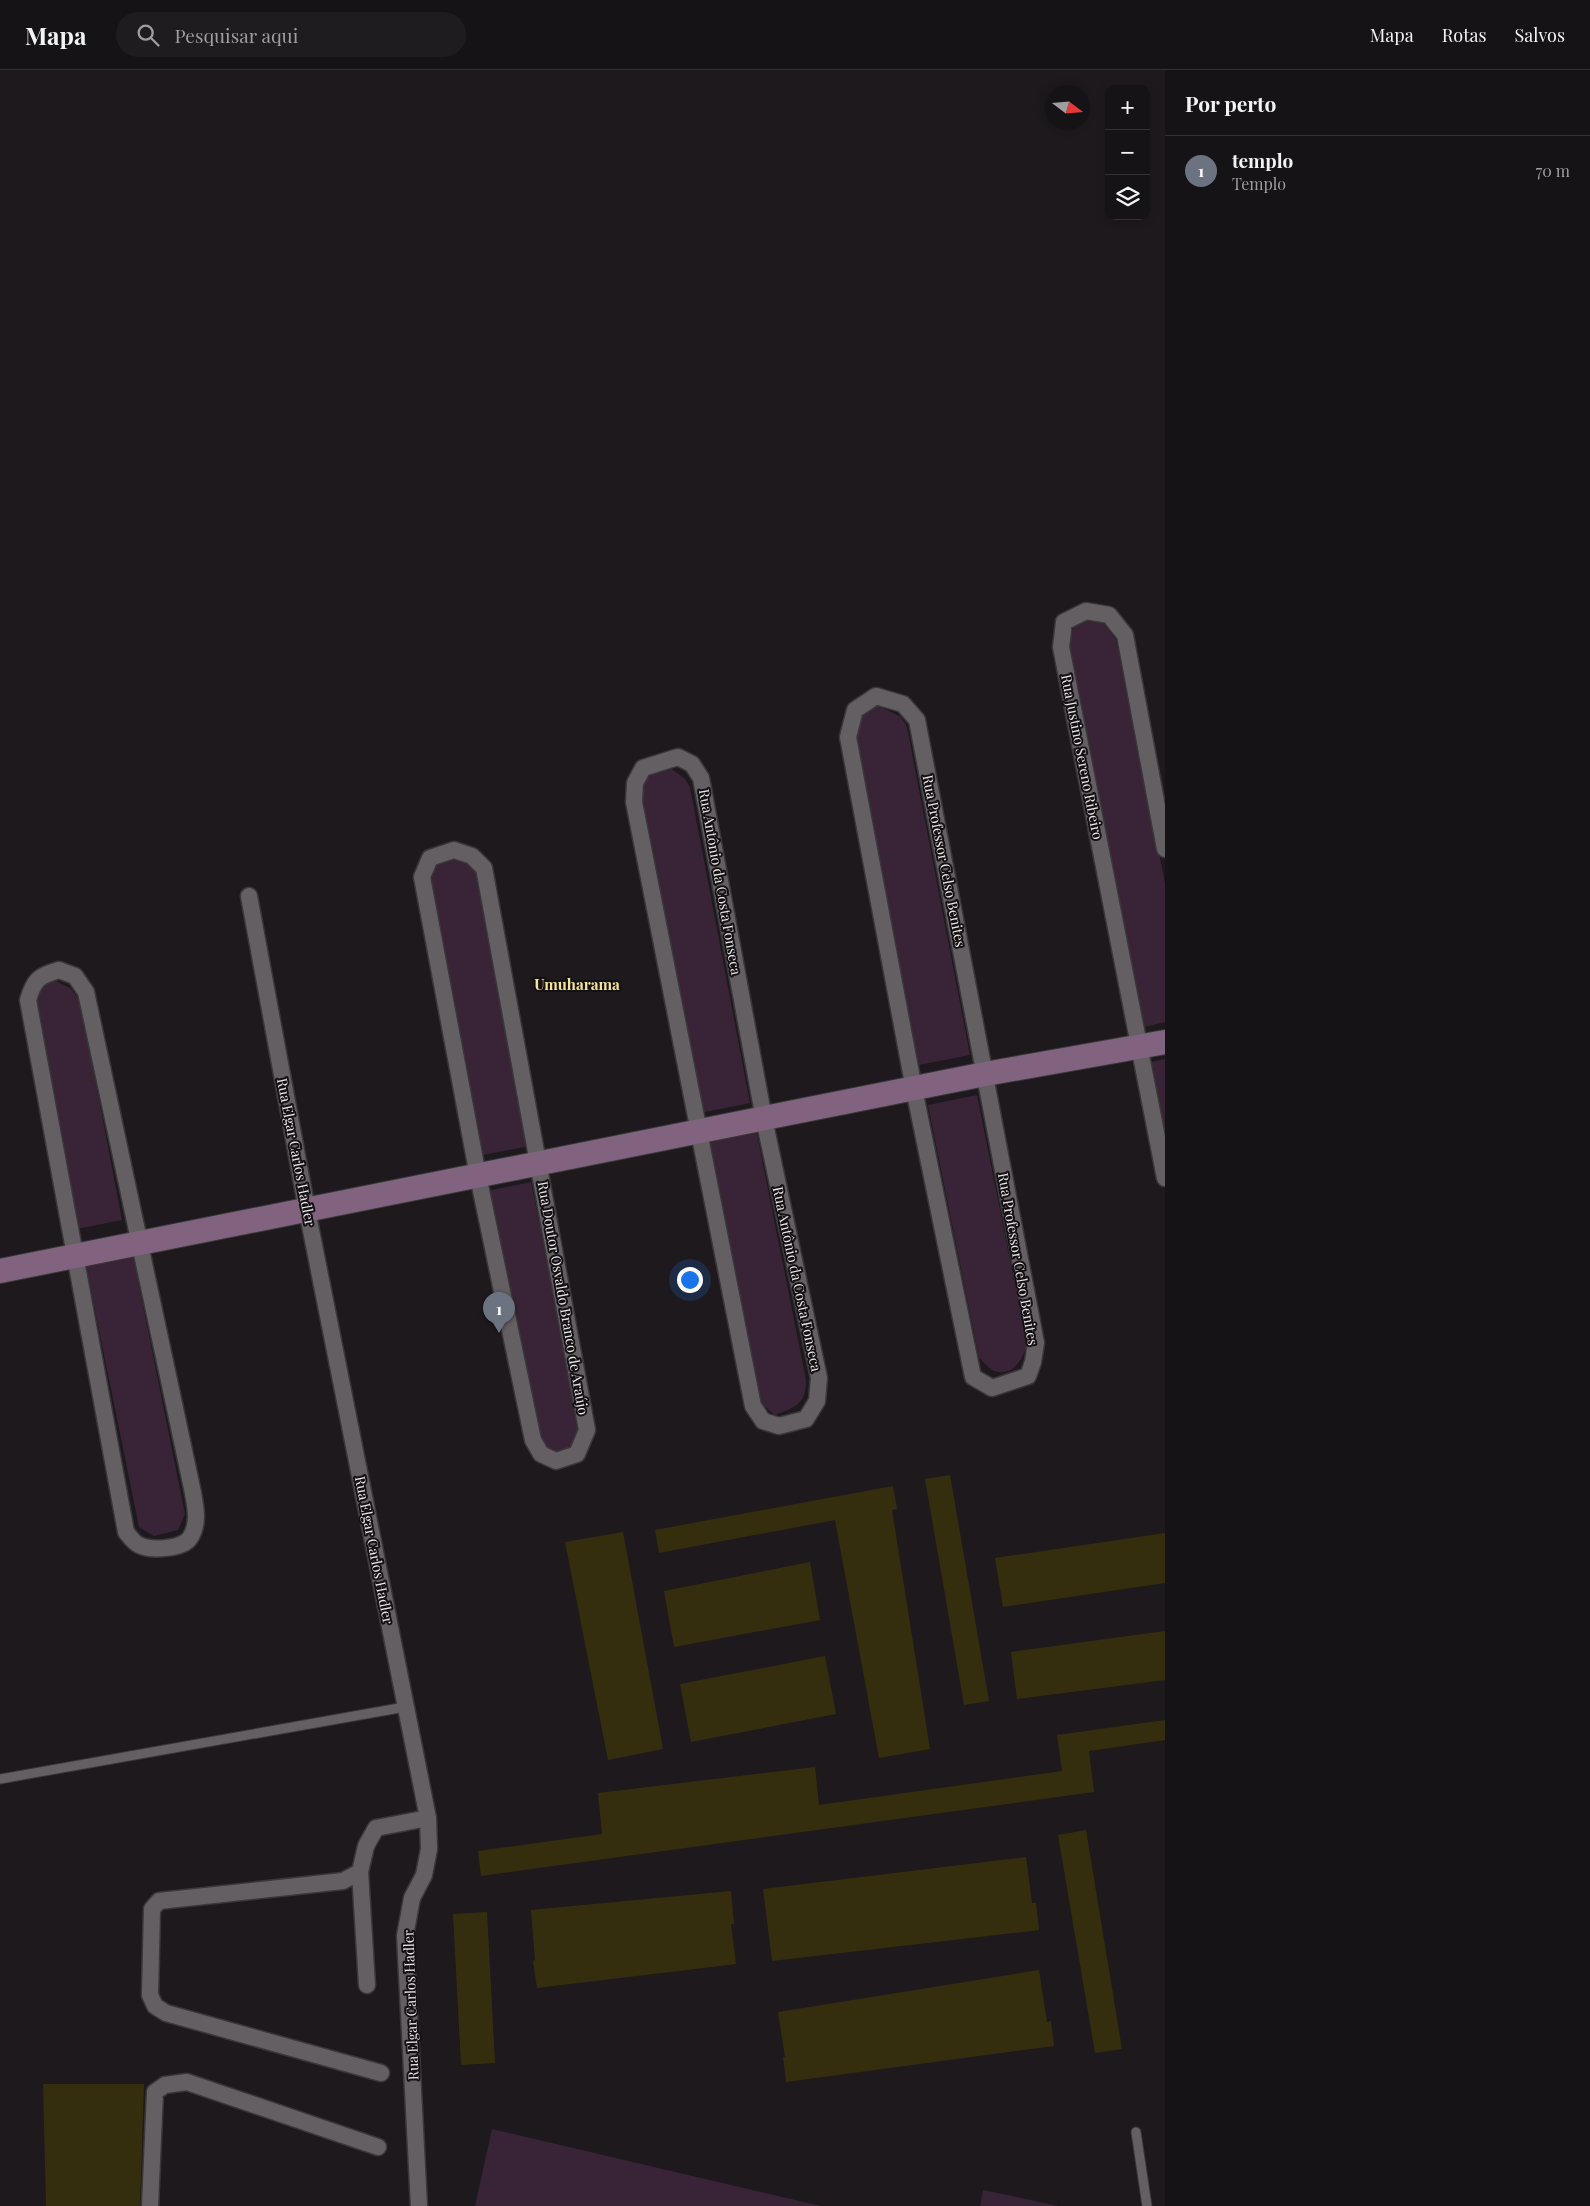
<!DOCTYPE html>
<html lang="pt">
<head>
<meta charset="utf-8">
<style>
  :root { --surface:#161316; --page:#1f1c1f; --text:#f1f3f6; --muted:#9e9ea1; --line:#353235; --accent:#d0b736 }
  body { margin:0; font-family:"Playfair Display",serif; background:var(--page); color:var(--text) }
  .controls { position:absolute; right:15px; top:15px; display:grid; overflow:hidden; border-radius:10px; box-shadow:0 2px 8px #0003 }
  .controls button { width:45px; height:45px; display:grid; place-items:center; padding:0; border:0; border-bottom:1px solid var(--line); background:var(--surface); color:var(--text); font:25px sans-serif }
  .compass { position:absolute; left:1045px; top:15px; width:45px; height:45px; border-radius:50%; background:var(--surface); box-shadow:0 2px 8px #0003; rotate:106deg }
  .you { position:absolute; left:689px; top:1209px; width:18px; height:18px; margin:-12px; border:4px solid #fff; border-radius:50%; background:#1a73e8; box-shadow:0 0 0 8px #1a73e833 }
  .badge { display:grid; place-items:center; width:32px; height:32px; border-radius:50%; background:var(--accent); color:#fff; font-size:16px; font-weight:700 }
  .pin { position:absolute; translate:-50% -41px; filter:drop-shadow(0 1px 2px #0008) }
  .pin::after { content:''; position:absolute; top:26px; width:18px; height:15px; background:inherit; clip-path:polygon(0 0,100% 0,50% 100%) }
  .list { margin:0; padding:0; list-style:none }
  h2 { display:flex; justify-content:space-between; align-items:center; height:65px; margin:0; padding:0 20px; font-size:21px }
  h2 small { font-size:16px; font-weight:400; color:var(--muted) }
  .list li { display:grid; grid-template-columns:32px 1fr auto; gap:15px; align-items:center; box-sizing:border-box; height:70px; padding:0 20px; border-top:1px solid var(--line) }
  .list b { display:block; font-size:19px; white-space:nowrap }
  .list p { margin:0; font-size:16px; white-space:nowrap; color:var(--muted) }
  .list em { font-size:16px; font-style:normal; color:var(--muted) }
  .icon { flex:none; width:28px; height:28px; fill:none; stroke:currentColor; stroke-width:2; stroke-linecap:round; stroke-linejoin:round }
  .map { position:relative; flex:none; width:1165px; height:2136px; overflow:hidden }
  header { display:flex; align-items:center; gap:30px; box-sizing:border-box; height:70px; padding:0 25px; background:var(--surface); border-bottom:1px solid var(--line) }
  header strong { font-size:24px }
  nav { display:flex; gap:28px; margin-inline-start:auto; font-size:18px }
  .search { width:350px; height:45px; background:var(--page); display:flex; align-items:center; gap:12px; box-sizing:border-box; padding:0 18px; border-radius:28px; color:var(--muted); font-size:19px }
  main { display:flex }
  aside { flex:1; background:var(--surface) }
  .map>svg:first-child { display:block }
</style>
</head>
<body>
<header>
<strong>Mapa</strong>
<div class="search"><svg class="icon" aria-label="search" viewBox="0 0 24 24"><circle cx="10" cy="10" r="6"/><path d="M15 15l6 6"/></svg>Pesquisar aqui</div>
<nav><a>Mapa</a><a>Rotas</a><a>Salvos</a></nav>
</header>
<main>
<div class="map">
<svg width="1165" height="2136" viewBox="0 0 1165 2136">
  <rect width="100%" height="100%" fill="#1e191d"/>
  <path fill="#382436" d="M1086 547 1103 553 1116 570 1165 813V952L1144 957 1067 578 1074 557Z
    M879 636 901 647 907 657 970 985 919 995 856 666 861 643Z
    M669 697 685 709 690 717 750 1033 700 1043 641 730C644 707 648 705 669 697Z
    M454 787 470 792 478 807 530 1076 483 1085 430 808 437 792Z
    M56 911 70 918 80 930 122 1150 77 1159 34 934 41 915Z
    M1165 989V1065L1151 992Z
    M977 1025 1027 1275C1022 1290 1013 1307 994 1301 989 1299 983 1291 979 1288L928 1035Z
    M756 1059 806 1310C806 1335 795 1337 775 1345L757 1330 705 1069Z
    M531 1112 581 1359 572 1379 557 1386 546 1380 537 1365 487 1121Z
    M133 1186 185 1444 178 1460 154 1466 139 1457 86 1196Z
    M492 2059 821 2136H475Z
    M983 2120 1059 2136H980Z"/>
  <path fill="#352e0e" d="M950 1405 989 1631 964 1635 925 1409Z
    M893 1416 897 1439 892 1440 930 1679 879 1688 835 1450 659 1483 655 1460Z
    M623 1462 663 1679 608 1690 565 1472Z
    M1165 1463V1513L1003 1537 995 1488Z
    M810 1492 820 1550 674 1577 664 1521Z
    M1165 1561V1610L1017 1629 1011 1582Z
    M825 1586 836 1644 691 1672 680 1614Z
    M1165 1650V1670L1089 1681 1094 1722 481 1806 478 1781 602 1764 598 1723 815 1697 819 1735 1062 1701 1057 1665Z
    M1086 1760 1122 1979 1095 1983 1058 1765Z
    M1026 1787 1032 1833H1036L1039 1860 772 1891 763 1819Z
    M731 1821 734 1854H731L736 1894 537 1918 533 1891 535 1890 531 1840Z
    M487 1842 495 1993 461 1995 453 1844Z
    M1039 1900 1047 1952 1051 1951 1054 1976 786 2012 783 1987H785L778 1942Z
    M43 2014H144L140 2136H46Z"/>
  <g fill="none" stroke-linecap="round" stroke-linejoin="round">
    <defs>
      <path id="lane" d="M0 1709 405 1637
        M1136 2062 1147 2136"/>
      <path id="street" d="M876 626 903 634 917 650 1036 1273 1033 1292 1028 1306 992 1318 973 1307 914 1019 848 667 855 640Z
        M678 687 692 694 701 708 764 1049 819 1308 817 1331 806 1349 779 1356 763 1351 753 1336 634 732 635 713 643 698Z
        M1165 779 1125 565 1109 545 1086 541 1064 552 1061 577 1165 1108
        M454 780 472 786 484 798 587 1360 577 1384 556 1391 541 1384 533 1370 478 1106 422 807 430 788Z
        M249 826 307 1140 428 1748 429 1779 424 1805 412 1828 405 1866 419 2136
        M59 900 75 906 86 922 192 1418C195 1434 200 1453 190 1468 183 1479 151 1481 139 1475 134 1473 130 1467 126 1462L28 930C34 910 38 906 59 900Z
        M360 1802 367 1915
        M381 2003 166 1943 155 1936 150 1925 152 1839 159 1831 343 1811 360 1802 366 1776 376 1758 428 1748
        M150 2136 155 2022 165 2015 187 2012 378 2077"/>
      <path id="secondary" d="M0 1201 985 1004 1165 972"/>
    </defs>
    <use href="#lane" stroke="#3a3739" stroke-width="11"/>
    <use href="#street" stroke="#3a3739" stroke-width="19"/>
    <use href="#secondary" stroke="#3a3739" stroke-width="26"/>
    <use href="#lane" stroke="#645f63" stroke-width="9"/>
    <use href="#street" stroke="#645f63" stroke-width="16"/>
    <use href="#secondary" stroke="#81637f" stroke-width="24"/>
  </g>
  <g text-anchor="middle" stroke-width="4" stroke-linejoin="round" paint-order="stroke">
    <g font-size="14" fill="#eae7ea" stroke="#141014">
      <text transform="translate(1082 687) rotate(79)" y="5">Rua Justino Sereno Ribeiro</text>
      <text transform="translate(944 791) rotate(79)" y="5">Rua Professor Celso Benites</text>
      <text transform="translate(720 812) rotate(80)" y="5">Rua Antônio da Costa Fonseca</text>
      <text transform="translate(296 1082) rotate(79)" y="5">Rua Elgar Carlos Hadler</text>
      <text transform="translate(1018 1189) rotate(80)" y="5">Rua Professor Celso Benites</text>
      <text transform="translate(797 1209) rotate(78)" y="5">Rua Antônio da Costa Fonseca</text>
      <text transform="translate(563 1228) rotate(80)" y="5">Rua Doutor Osvaldo Branco de Araújo</text>
      <text transform="translate(374 1480) rotate(79)" y="5">Rua Elgar Carlos Hadler</text>
      <text transform="translate(411 1935) rotate(-92)" y="5">Rua Elgar Carlos Hadler</text>
    </g>
    <g font-size="15" font-weight="bold" fill="#f5e596" stroke="#141014">
      <text x="577" y="920">Umuharama</text>
    </g>
  </g>
</svg>
<div class="controls">
<button>+</button>
<button>−</button>
<button><svg class="icon" aria-label="layers" viewBox="0 0 24 24"><path d="M12 4l9 5-9 5-9-5zM3 14l9 5 9-5"/></svg></button>
</div>
<svg class="compass" viewBox="-18 -18 36 36"><path d="M0-13l5 13h-10z" fill="#e53935"/><path d="M0 13l5-13h-10z" fill="#9e9ea1"/></svg>
<div class="you"></div>
<div class="pin badge" style="left:499px;top:1263px;background:#6b7280">1</div>
</div>
<aside>
<h2>Por perto<small></small></h2>
<ul class="list">
<li><span class="badge" style="background:#6b7280">1</span><div><b>templo</b><p>Templo</p></div><em>70 m</em></li>
</ul>
</aside>
</main>
</body>
</html>
